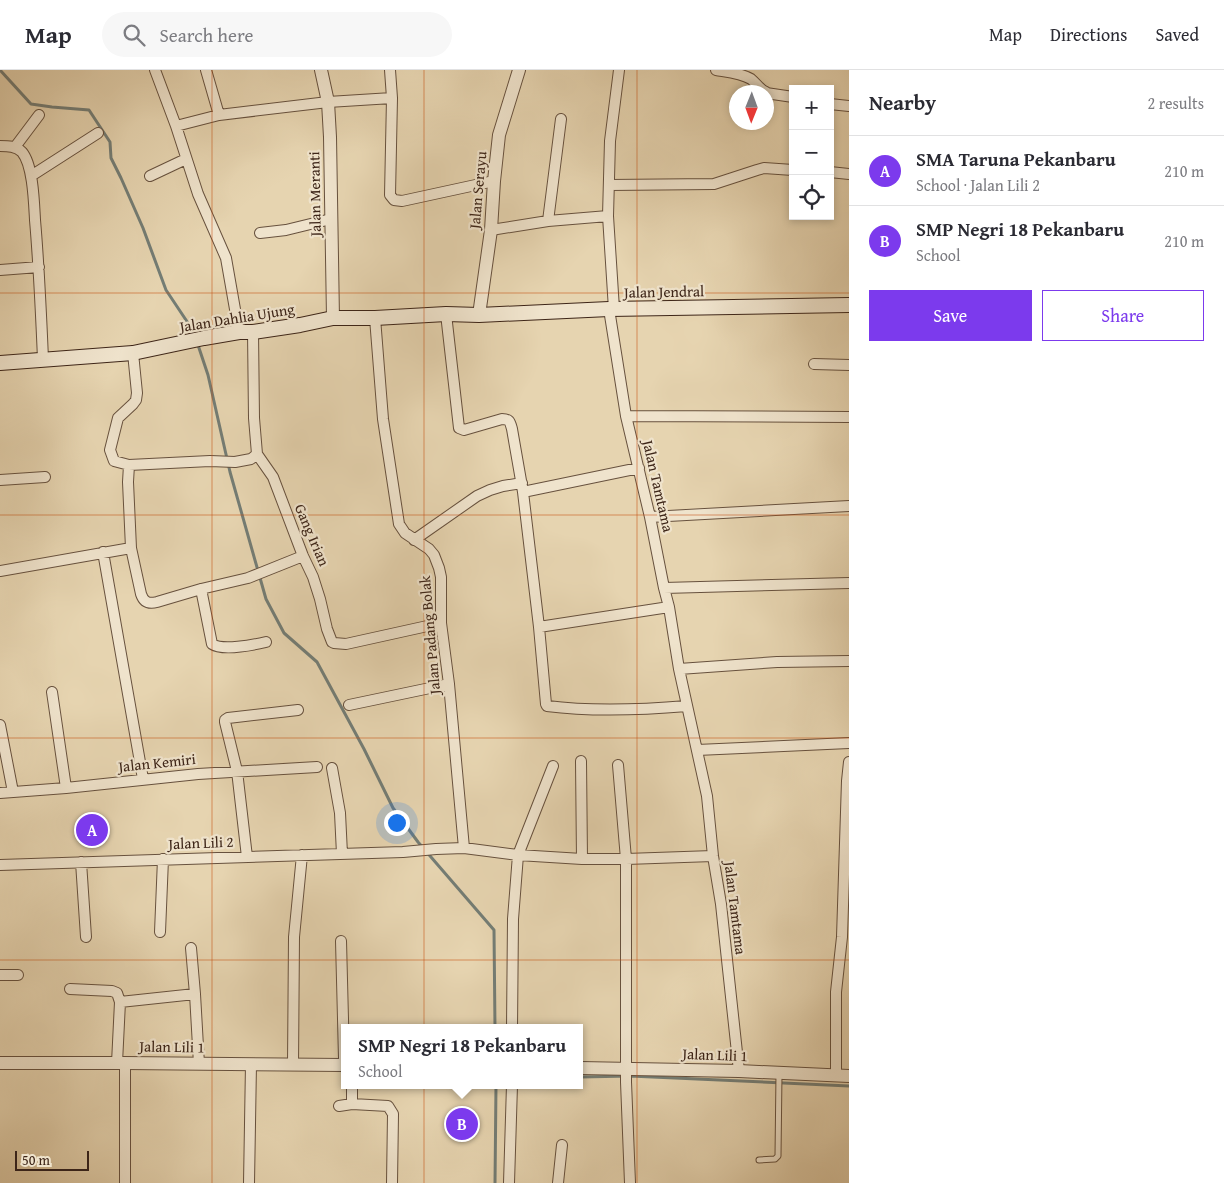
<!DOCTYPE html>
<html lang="en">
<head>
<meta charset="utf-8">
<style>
  :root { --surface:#fff; --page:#f7f7f7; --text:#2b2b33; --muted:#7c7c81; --line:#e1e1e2; --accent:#7c3aed }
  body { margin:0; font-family:"Gentium Book Plus",serif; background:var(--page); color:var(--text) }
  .controls { position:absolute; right:15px; top:15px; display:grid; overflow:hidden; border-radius:0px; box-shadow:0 2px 8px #0003 }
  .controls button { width:45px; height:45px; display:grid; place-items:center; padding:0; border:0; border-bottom:1px solid var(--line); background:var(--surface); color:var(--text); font:25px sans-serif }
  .compass { position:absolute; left:729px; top:15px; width:45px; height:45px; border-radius:50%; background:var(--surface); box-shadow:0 2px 8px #0003; rotate:181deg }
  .scale { position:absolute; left:15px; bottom:12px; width:74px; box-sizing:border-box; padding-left:5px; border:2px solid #3d2518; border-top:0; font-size:14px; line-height:18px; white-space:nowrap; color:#3d2518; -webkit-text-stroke:4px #efe3cc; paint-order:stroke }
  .you { position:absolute; left:396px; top:752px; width:18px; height:18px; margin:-12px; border:4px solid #fff; border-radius:50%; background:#1a73e8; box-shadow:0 0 0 8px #1a73e833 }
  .badge { display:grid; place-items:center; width:32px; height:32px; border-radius:50%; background:var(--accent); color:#fff; font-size:16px; font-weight:700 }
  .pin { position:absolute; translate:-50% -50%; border:2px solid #fff; box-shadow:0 1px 5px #0006 }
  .popup { position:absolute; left:341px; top:954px; width:242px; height:65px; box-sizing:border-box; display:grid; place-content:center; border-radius:0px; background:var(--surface); filter:drop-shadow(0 1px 4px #0005); font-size:16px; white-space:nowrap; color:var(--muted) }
  .popup b { font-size:19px; color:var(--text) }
  .popup::after { content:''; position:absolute; left:50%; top:100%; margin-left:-10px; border:10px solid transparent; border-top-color:var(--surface) }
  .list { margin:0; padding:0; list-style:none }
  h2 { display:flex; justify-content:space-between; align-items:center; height:65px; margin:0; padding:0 20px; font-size:21px }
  h2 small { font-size:16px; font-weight:400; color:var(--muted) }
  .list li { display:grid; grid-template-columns:32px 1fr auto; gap:15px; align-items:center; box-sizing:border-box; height:70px; padding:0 20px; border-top:1px solid var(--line) }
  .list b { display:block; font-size:19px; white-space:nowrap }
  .list p { margin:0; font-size:16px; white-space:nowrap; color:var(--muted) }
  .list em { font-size:16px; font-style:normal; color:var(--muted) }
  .actions { display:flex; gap:10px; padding:15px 20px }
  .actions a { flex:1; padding:11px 0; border:1px solid var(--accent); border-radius:0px; text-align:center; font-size:18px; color:var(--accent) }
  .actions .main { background:var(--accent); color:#fff }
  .icon { flex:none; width:28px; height:28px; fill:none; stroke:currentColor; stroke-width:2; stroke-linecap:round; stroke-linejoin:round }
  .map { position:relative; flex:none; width:849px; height:1113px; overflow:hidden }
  header { display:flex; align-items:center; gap:30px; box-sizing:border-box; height:70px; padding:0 25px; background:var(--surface); border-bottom:1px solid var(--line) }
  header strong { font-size:24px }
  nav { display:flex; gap:28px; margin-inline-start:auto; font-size:18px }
  .search { width:350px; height:45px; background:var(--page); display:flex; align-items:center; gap:12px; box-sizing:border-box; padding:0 18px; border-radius:28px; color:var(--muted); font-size:19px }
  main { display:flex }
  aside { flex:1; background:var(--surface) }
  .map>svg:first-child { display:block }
</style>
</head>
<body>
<header>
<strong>Map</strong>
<div class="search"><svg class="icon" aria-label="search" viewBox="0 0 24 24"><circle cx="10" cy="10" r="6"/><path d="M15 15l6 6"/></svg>Search here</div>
<nav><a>Map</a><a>Directions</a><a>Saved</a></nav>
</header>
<main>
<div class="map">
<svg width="849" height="1113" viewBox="0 0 849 1113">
  <rect width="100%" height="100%" fill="#e6d4b0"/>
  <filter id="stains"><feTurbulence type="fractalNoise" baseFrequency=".004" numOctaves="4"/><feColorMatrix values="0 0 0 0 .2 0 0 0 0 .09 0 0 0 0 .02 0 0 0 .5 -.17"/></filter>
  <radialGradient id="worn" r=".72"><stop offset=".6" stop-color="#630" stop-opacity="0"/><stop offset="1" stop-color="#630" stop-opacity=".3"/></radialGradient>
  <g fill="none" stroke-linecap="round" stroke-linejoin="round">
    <path stroke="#747d75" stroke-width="3" d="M0 0 31 34 52 37 89 40 110 72 111 88 121 108 143 158 166 220 192 259 195 266
      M197 272 208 305 230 402 266 529 284 563 317 592 364 679 393 738 418 772 494 860 495 958
      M580 1007 630 1006 849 1016
      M495 1113 496 1015"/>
    <defs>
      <path id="service" d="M759 1090 775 1089 778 1086 779 1004"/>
      <path id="minor" d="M155 0 176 56 198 124 226 188 239 262
        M206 0 219 45
        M390 0 392 28 390 125 394 130 402 131 494 111
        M716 0C728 2 741 3 751 9 757 14 760 20 766 22
        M766 23 793 27
        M830 34 849 36
        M176 56 219 45 328 32 392 28
        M0 76C8 76 16 76 22 82 33 95 34 132 35 150 39 196 41 242 43 289
        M15 77 39 45
        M830 102 849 104
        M31 106 98 63
        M150 106 186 89
        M609 115 714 114 757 100 764 98 793 100
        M548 151 561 49
        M491 160 548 151 608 146
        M260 163 286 160 331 149
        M0 200 39 197
        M609 239 626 346 650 447 664 518 669 537 679 599 707 726 713 786 721 834 739 1001
        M614 239 608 146 610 71 619 0
        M446 244 459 358 464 360 502 349C510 349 510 352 512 359L523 422 539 557 546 634 547 636C594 642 640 640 687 636
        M375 248 383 349 399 454 405 463 429 479 434 485 439 498 441 507V553L449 614 464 778
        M253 262 254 348 257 384 273 407 303 486 313 507 320 529 327 559 332 572 334 573 346 574 441 553
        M133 283 137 323 136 330 133 334 118 348 110 380 114 391 129 395 210 391 235 392 251 389 257 384
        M814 294 849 295
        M626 346 849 347
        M129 395 128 412 131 478 141 524C144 533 149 534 157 532L201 519 248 508 303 486
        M0 410 45 407
        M523 422 639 398
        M650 447 849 436
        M414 470 477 426 490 420 503 416 522 413
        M103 482 143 709
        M0 501 131 478
        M664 518 849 513
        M201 519 212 574C222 581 253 575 266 572
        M539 557 669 537
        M679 599 777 592 849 591
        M52 622 66 718
        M349 635 449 614
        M0 655 13 722
        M697 680 849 673
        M581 691 582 789
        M618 695 626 789V1012L630 1113
        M332 698 340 743 342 784
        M0 723 66 718 198 704 317 697
        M247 787 237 701 225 652V650L228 648 298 640
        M81 792 86 867
        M0 795 403 782 436 779 464 778 518 785 582 789H626L713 786
        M160 862 163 789
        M341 871 344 988
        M191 878 195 924
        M0 905H18
        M70 919 112 921 117 923 120 932 117 993
        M120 932 195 924 199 994
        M512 958 513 849 518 785 553 696
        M125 993V1113
        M293 995 294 867 302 785
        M836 1006V922L842 867 847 711 849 692
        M352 1034V1015
        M339 1036 352 1034 388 1036 393 1044 392 1113
        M249 1113 251 994
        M509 1113 512 1015
        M558 1113 562 1075"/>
      <path id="tertiary" d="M321 0 328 32 330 67 333 248
        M479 245 491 160 494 111 499 65 519 0
        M0 993H125L344 995
        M580 998 739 1001 849 1006"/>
      <path id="secondary" d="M0 293 133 283 204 268 239 262H253L300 255 333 248H375L446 244 479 245 609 239 849 235"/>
    </defs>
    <use href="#service" stroke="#67513e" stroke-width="7"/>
    <use href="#minor" stroke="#67513e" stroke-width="12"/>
    <use href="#tertiary" stroke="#67513e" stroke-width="14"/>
    <use href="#secondary" stroke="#3d2518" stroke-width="16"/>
    <use href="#service" stroke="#efe3cc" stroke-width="5"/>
    <use href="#minor" stroke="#efe3cc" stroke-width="10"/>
    <use href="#tertiary" stroke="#efe3cc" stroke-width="12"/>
    <use href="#secondary" stroke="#efe3cc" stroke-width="14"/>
  </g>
  <path fill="none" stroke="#c64f0e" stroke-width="1" stroke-opacity="0.55" d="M212 0V1113M424 0V1113M637 0V1113M0 223H849M0 445H849M0 668H849M0 890H849"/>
  <g text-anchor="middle" stroke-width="4.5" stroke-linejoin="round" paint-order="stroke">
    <g font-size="15" fill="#3d2518" stroke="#efe3cc">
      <text transform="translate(478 120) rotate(-85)" y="5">Jalan Serayu</text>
      <text transform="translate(315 124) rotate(-91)" y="5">Jalan Meranti</text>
      <text transform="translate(664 222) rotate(-1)" y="5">Jalan Jendral</text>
      <text transform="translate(237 248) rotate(-9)" y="5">Jalan Dahlia Ujung</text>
      <text transform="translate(658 416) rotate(77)" y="5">Jalan Tamtama</text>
      <text transform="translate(312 465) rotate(67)" y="5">Gang Irian</text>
      <text transform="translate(430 565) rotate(-95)" y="5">Jalan Padang Bolak</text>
      <text transform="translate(157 693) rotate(-6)" y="5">Jalan Kemiri</text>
      <text transform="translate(201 773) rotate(-2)" y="5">Jalan Lili 2</text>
      <text transform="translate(735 838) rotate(83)" y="5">Jalan Tamtama</text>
      <text transform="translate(172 977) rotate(1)" y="5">Jalan Lili 1</text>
      <text transform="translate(715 985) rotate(2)" y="5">Jalan Lili 1</text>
    </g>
  </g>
  <rect width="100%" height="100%" filter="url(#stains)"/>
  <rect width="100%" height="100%" fill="url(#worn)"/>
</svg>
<div class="controls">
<button>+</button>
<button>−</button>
<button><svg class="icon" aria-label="locate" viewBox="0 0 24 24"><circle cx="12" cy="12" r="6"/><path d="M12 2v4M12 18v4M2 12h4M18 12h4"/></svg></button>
</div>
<svg class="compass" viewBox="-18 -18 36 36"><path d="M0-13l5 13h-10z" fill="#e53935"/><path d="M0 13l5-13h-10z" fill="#7c7c81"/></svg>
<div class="scale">50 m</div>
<div class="you"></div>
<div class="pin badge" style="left:92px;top:760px">A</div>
<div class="pin badge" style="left:462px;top:1054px">B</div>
<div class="popup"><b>SMP Negri 18 Pekanbaru</b>School</div>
</div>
<aside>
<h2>Nearby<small>2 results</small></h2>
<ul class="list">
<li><span class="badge">A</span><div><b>SMA Taruna Pekanbaru</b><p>School · Jalan Lili 2</p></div><em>210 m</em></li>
<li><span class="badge">B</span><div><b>SMP Negri 18 Pekanbaru</b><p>School</p></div><em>210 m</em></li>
</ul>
<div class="actions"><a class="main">Save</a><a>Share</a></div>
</aside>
</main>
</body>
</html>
